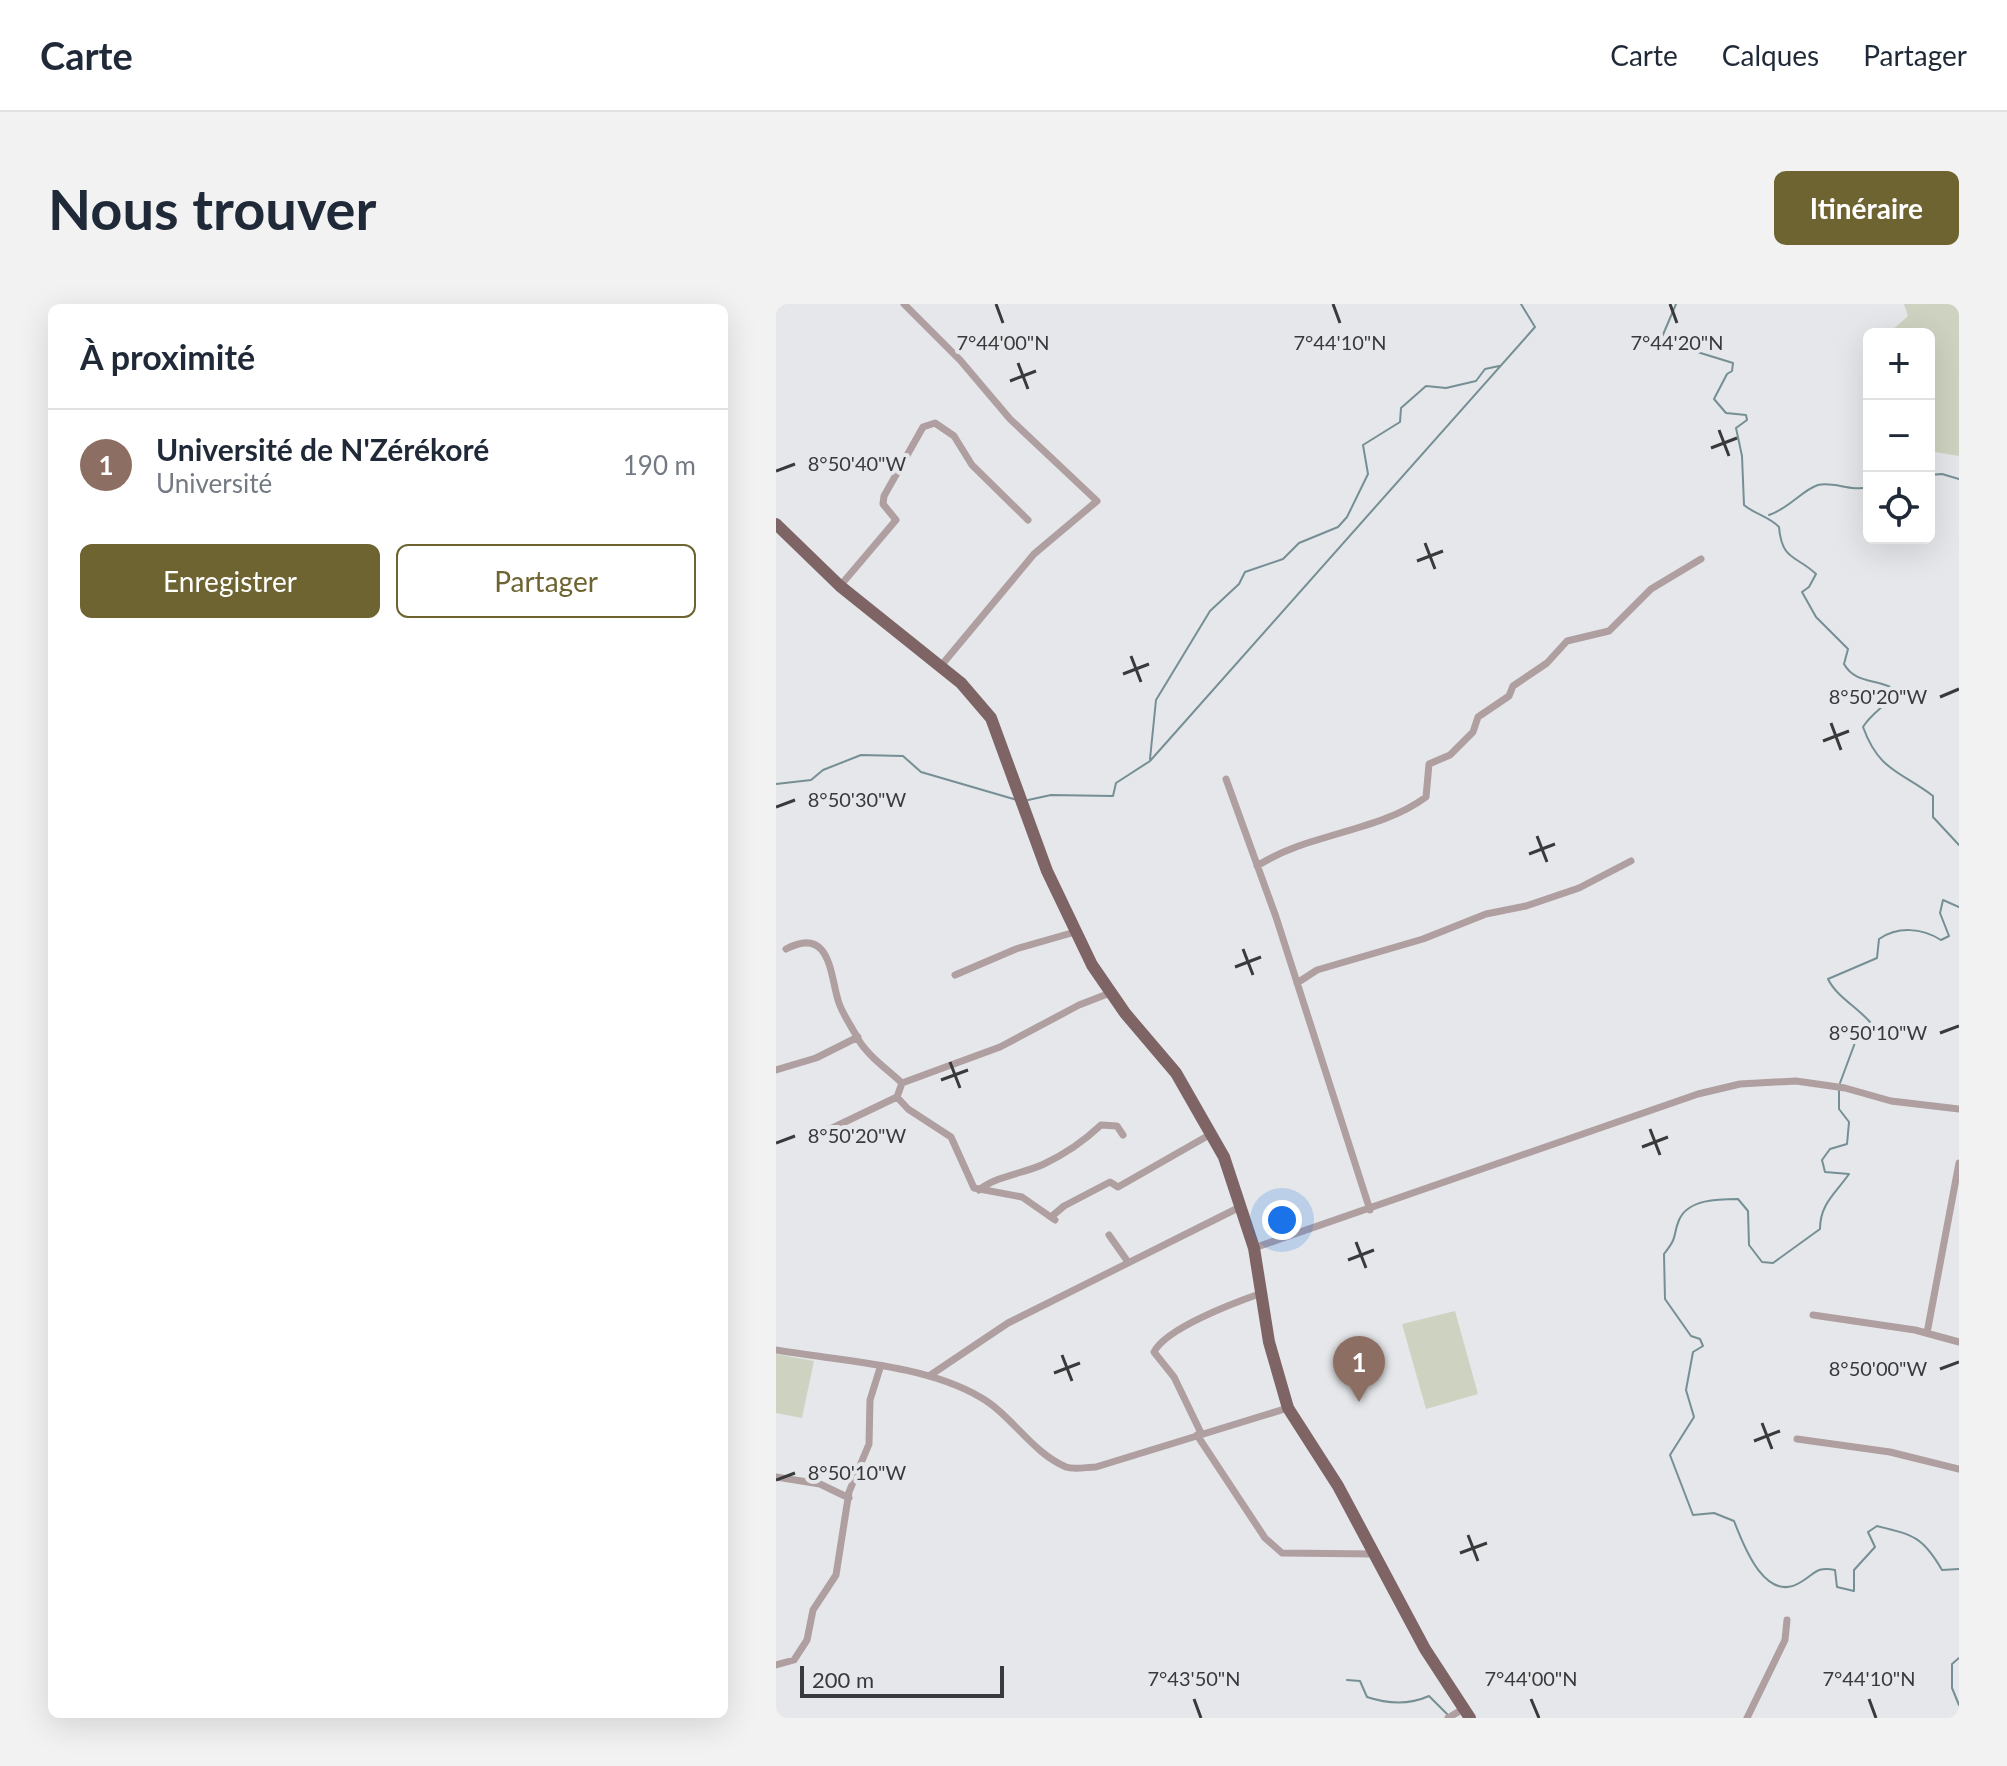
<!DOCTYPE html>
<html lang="fr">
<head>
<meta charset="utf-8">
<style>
  :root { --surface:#fff; --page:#f2f2f3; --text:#1f2937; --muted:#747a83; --line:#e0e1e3; --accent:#6e6431 }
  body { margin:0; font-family:Lato,sans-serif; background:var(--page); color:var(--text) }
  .controls { position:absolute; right:24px; top:24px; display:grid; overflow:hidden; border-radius:12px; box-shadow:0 8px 32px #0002 }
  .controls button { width:72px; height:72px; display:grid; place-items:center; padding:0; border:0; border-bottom:2px solid var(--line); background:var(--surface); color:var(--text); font:40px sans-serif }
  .scale { position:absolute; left:24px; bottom:20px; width:204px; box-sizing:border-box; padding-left:8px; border:4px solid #393a3b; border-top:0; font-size:22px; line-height:28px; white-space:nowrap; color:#393a3b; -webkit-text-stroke:6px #e5e7ea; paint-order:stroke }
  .you { position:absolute; left:506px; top:916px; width:28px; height:28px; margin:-20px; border:6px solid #fff; border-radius:50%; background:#1a73e8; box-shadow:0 0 0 12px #1a73e833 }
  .badge { display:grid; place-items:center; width:52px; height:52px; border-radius:50%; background:var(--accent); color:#fff; font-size:26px; font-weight:700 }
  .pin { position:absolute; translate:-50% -66px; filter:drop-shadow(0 2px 4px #0008) }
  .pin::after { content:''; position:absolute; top:42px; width:28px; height:24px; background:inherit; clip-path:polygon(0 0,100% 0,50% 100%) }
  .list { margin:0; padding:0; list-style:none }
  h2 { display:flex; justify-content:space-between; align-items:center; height:104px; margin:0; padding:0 32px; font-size:34px }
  h2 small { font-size:26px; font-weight:400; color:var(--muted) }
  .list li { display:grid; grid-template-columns:52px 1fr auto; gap:24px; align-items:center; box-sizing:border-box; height:112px; padding:0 32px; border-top:2px solid var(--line) }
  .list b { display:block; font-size:30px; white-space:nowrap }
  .list p { margin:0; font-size:26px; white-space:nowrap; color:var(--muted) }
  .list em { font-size:26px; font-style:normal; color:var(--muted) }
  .actions { display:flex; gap:16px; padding:24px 32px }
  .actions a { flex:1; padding:18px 0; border:2px solid var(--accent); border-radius:12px; text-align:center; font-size:28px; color:var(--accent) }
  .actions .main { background:var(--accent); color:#fff }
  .icon { flex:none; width:44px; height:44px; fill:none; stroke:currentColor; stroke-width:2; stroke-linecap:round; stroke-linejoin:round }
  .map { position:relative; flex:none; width:1183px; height:1414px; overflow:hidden; border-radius:12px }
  header { display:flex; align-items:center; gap:48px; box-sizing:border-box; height:112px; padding:0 40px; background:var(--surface); border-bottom:2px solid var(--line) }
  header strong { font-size:38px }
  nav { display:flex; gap:44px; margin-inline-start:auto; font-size:28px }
  .intro { display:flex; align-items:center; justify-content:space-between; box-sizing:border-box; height:192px; padding:0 48px }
  h1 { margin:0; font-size:56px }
  .button { padding:20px 36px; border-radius:12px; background:var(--accent); color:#fff; font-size:28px; font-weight:700 }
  main { display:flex; gap:48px; padding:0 48px }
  aside { flex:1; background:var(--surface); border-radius:12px; box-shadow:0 8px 32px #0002 }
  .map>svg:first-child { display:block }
</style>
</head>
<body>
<header>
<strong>Carte</strong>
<nav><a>Carte</a><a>Calques</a><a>Partager</a></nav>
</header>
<div class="intro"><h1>Nous trouver</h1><a class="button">Itinéraire</a></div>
<main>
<aside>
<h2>À proximité<small></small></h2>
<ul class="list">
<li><span class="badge" style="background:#8d6e63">1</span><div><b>Université de N'Zérékoré</b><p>Université</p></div><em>190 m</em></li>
</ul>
<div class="actions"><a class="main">Enregistrer</a><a>Partager</a></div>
</aside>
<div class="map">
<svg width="1183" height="1414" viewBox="0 0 1183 1414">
  <rect width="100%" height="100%" fill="#e5e7ea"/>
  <path fill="#ced3c1" d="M1128 0H1183V152L1153 147V30H1112L1132 12Z
    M679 1007 702 1090 650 1105 626 1020Z
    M0 1050 38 1057 26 1114 0 1109Z"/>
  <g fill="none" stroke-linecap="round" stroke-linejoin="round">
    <path stroke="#758f95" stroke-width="2" d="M900 0 886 33 892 39 957 59 956 67 951 70 938 95 950 109 970 111 971 116 960 124 966 152 968 201C980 211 992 212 1003 223 1006 257 1020 251 1040 270L1033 283 1026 288 1040 313 1072 345 1068 360C1080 381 1102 374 1120 386 1112 402 1097 407 1087 423 1103 467 1124 467 1157 492V513L1183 541
      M1153 171 1166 170 1183 175
      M993 211C1014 204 1026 186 1042 181 1058 177 1075 188 1093 183
      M374 455 380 396 434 307 463 280 469 268 507 255 523 239 562 223 571 213 592 170 587 141 624 118 625 104 650 82 670 84 700 77 709 65 723 62
      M0 480 35 476 47 466 85 451 127 452 145 468 241 496
      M252 496 275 491 337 492 340 479 374 457 759 23 745 0
      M1064 779 1080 736 1094 718C1081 703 1060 692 1052 675L1101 654 1103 635C1122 622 1146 624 1165 636L1173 632 1164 609 1167 596 1183 603
      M1063 785V805L1073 818 1071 840 1054 845 1046 856 1049 868 1073 870C1059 890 1044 900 1044 925L997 959 986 958 973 941 972 907 962 895C943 895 912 895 903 916 896 933 903 931 888 950L889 995 915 1032 924 1035 927 1042 917 1048 910 1086 918 1113 894 1151 917 1211 938 1209 958 1217C967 1240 989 1301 1025 1278 1039 1270 1040 1262 1059 1266L1061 1283 1078 1287V1266L1099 1243 1092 1228 1101 1222C1138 1231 1147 1233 1166 1266L1183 1265
      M1183 1354 1176 1360V1384L1183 1401
      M571 1376 584 1377 591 1393C612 1400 633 1401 653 1392L671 1410"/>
    <path stroke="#af9fa0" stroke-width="7" d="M128 0 184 56 234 115 321 197 258 250 164 363
      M64 282 120 216 107 200 108 192 147 123 159 119 178 132 196 161 252 216
      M450 475 500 613 594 906
      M481 562C534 528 601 529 650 493L653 460 674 451 697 428 702 413 733 392 737 382 771 359 791 337 833 327 875 285 925 255
      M10 645C54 622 54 669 62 696 65 708 76 723 82 735 92 752 111 765 126 779
      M179 671 240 645 299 628
      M521 679 541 666 647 635 710 610 750 602 803 584 855 557
      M0 766 40 754 82 733
      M121 793 132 805 175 833 198 884 246 893 279 916
      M50 827 121 793 126 779 224 743 303 701 334 689
      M203 886C222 871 247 870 268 860 289 850 308 837 325 821L341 822 347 831
      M275 913 288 902 334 878 342 883 435 830
      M333 931 352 958
      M478 944 922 790 964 780 1020 777 1069 784 1115 797 1183 805
      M1037 1011 1139 1026 1183 1038
      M1151 1029 1183 859
      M0 1046C63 1057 148 1060 204 1093 236 1111 255 1148 290 1163 298 1166 311 1163 320 1163L512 1104
      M153 1072 232 1019 466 902
      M425 1129 398 1073 378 1048C390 1024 460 998 486 989
      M421 1131 489 1234 506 1249 599 1250
      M1021 1135 1114 1148 1183 1165
      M0 1173 44 1180 73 1194
      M0 1361 18 1356 31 1336 37 1306 60 1271 73 1188 93 1140 94 1096 104 1064
      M672 1414 687 1405
      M971 1414 1009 1336 1011 1316"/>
    <path stroke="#7f6465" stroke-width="12" d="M0 220 64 282 185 379 215 414 271 567 316 661 349 709 400 769 448 853 478 944 493 1038 512 1104 562 1182 649 1345 694 1414"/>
  </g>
  <path fill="none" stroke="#393a3b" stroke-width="3" d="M220 0 227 19M557 0 564 19M894 0 901 19M242 59 252 85M234 77 260 67M943 126 953 152M935 144 961 134M0 167 19 160M649 239 659 265M641 257 667 247M355 352 365 378M347 370 373 360M1164 393 1183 385M1055 419 1065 446M1047 437 1073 427M0 503 19 496M761 532 771 558M753 550 779 540M467 645 477 671M459 663 485 653M1164 729 1183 722M174 758 184 784M165 776 192 766M874 825 884 851M0 839 19 832M866 843 892 833M580 938 590 964M572 956 598 946M286 1051 296 1077M1164 1065 1183 1058M278 1069 304 1059M986 1119 996 1145M978 1137 1004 1127M0 1176 19 1169M692 1231 702 1257M684 1249 711 1239M418 1395 425 1414M755 1395 763 1414M1093 1395 1100 1414"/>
  <g font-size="20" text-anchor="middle" fill="#393a3b" stroke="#e5e7ea" stroke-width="8" stroke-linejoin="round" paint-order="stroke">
    <text x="227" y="46">7°44'00"N</text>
    <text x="564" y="46">7°44'10"N</text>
    <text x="901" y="46">7°44'20"N</text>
    <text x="81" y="167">8°50'40"W</text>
    <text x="1102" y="400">8°50'20"W</text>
    <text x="81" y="503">8°50'30"W</text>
    <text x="1102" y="736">8°50'10"W</text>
    <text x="81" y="839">8°50'20"W</text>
    <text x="1102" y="1072">8°50'00"W</text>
    <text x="81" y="1176">8°50'10"W</text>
    <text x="418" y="1382">7°43'50"N</text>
    <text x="755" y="1382">7°44'00"N</text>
    <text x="1093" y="1382">7°44'10"N</text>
  </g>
</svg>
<div class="controls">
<button>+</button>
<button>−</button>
<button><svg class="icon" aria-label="locate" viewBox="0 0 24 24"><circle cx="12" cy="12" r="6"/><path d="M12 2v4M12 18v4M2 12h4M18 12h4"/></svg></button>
</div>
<div class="scale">200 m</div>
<div class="you"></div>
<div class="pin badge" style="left:583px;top:1098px;background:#8d6e63">1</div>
</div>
</main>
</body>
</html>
